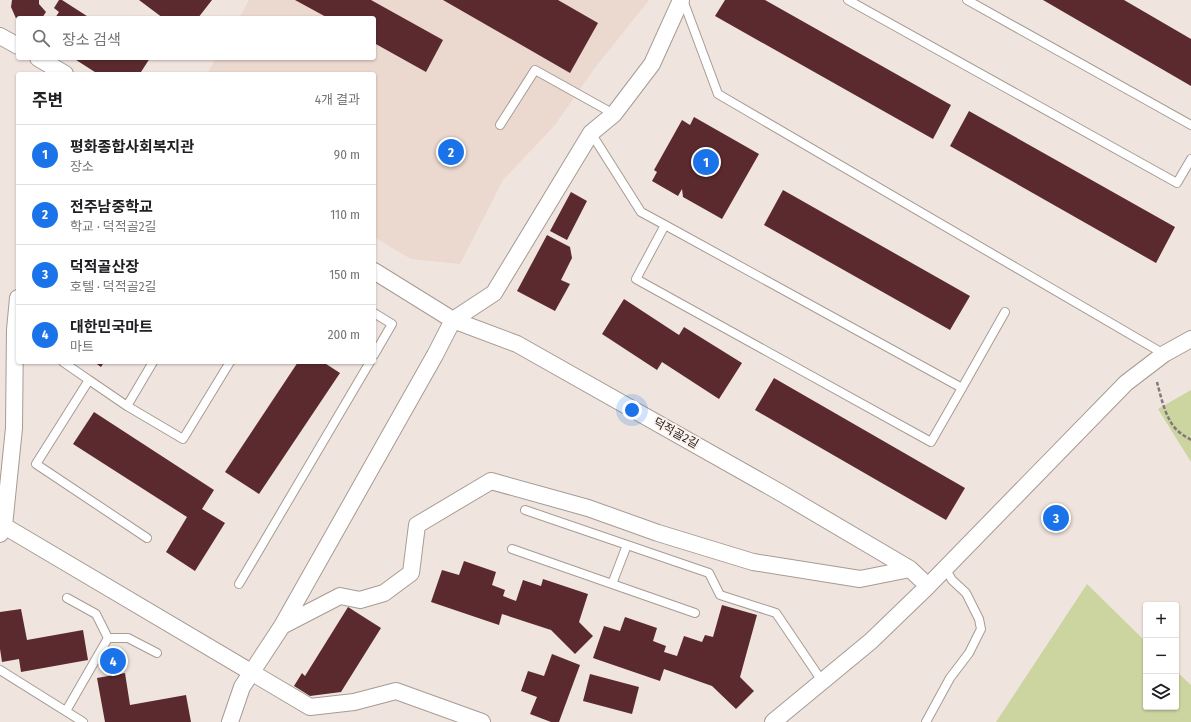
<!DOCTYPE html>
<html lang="ko">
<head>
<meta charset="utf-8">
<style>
  :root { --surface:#fff; --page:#f6f6f6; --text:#202124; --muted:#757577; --line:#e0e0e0; --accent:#1a73e8 }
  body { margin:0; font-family:"Fira Sans Condensed","Noto Sans KR",sans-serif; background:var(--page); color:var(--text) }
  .controls { position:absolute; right:12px; bottom:12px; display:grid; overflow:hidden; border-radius:4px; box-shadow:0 1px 3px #0004 }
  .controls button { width:36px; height:36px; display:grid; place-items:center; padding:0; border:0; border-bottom:1px solid var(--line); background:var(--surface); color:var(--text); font:20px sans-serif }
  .you { position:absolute; left:632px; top:410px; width:14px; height:14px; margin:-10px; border:3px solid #fff; border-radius:50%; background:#1a73e8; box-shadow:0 0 0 6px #1a73e833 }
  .badge { display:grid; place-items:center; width:26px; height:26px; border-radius:50%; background:var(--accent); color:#fff; font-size:13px; font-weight:700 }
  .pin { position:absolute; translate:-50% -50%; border:2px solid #fff; box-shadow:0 1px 4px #0006 }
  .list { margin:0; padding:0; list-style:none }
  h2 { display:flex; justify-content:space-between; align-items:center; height:52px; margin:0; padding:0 16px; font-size:17px }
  h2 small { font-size:13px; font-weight:400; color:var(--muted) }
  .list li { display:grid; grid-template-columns:26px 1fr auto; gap:12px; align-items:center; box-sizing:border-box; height:60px; padding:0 16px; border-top:1px solid var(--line) }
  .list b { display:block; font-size:15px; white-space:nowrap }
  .list p { margin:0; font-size:13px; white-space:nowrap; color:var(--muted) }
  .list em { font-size:13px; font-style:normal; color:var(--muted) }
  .icon { flex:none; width:22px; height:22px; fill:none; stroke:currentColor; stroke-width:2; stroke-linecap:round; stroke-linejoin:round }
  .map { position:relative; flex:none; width:1191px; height:722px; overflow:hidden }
  .search { position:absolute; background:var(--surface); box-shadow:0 1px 3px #0004; left:16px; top:16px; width:360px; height:44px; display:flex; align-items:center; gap:10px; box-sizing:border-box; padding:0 14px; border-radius:4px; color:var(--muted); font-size:15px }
  .panel { position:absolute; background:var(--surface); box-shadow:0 1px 3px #0004; left:16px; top:72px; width:360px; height:292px; border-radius:4px }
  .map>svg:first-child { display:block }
</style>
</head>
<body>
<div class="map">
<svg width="1191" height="722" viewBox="0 0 1191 722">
  <rect width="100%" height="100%" fill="#f0e4de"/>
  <path fill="#ebd8ce" d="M249 0H649L594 69 555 125 503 180 460 264 411 259 374 237V74H207L216 58H374V18H239Z"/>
  <path fill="#ccd4a0" d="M1191 390V462L1158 409Z
    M1087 584 1146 642V707H1176V671L1191 685V722H996Z"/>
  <path fill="#5b2a2f" d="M12 0H39V4L46 12 42 18H18V23L11 7Z
    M59 0H62L90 18H55L59 12 54 8Z
    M139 0H212L198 18H163Z
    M295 0H371L443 40 426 72 374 43V18H328Z
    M443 0H558L598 23 570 73Z
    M725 0H765L951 105 933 139 715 16Z
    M1043 0H1124L1191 39V86Z
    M73 58H150L141 72 144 74H98Z
    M969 111 1175 227 1156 263 950 146Z
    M694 117 759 154 722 219 683 197 682 189 678 196 652 181 657 172 654 170 682 120 690 125Z
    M783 190 970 296 950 330 764 225Z
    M571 192 587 201 567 240 550 231Z
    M547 235 570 247 572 258 561 280 570 284 555 311 517 291Z
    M624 299 679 335 684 327 742 363 719 399 662 362 657 370 602 334Z
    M94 362H104L101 367Z
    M298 362H323L340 373 259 494 225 472Z
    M774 378 965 488 946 520 755 410Z
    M94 412 214 490 202 509 225 523 195 571 166 552 187 517 73 444Z
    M464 561 496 572 492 585 505 590 503 596 516 601 523 580 541 586 543 579 588 594 579 622 593 636 575 654 551 630 502 614 499 625 431 602 442 570 459 575Z
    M722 605 757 615 740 677 754 691 736 709 712 686 664 669 660 681 593 658 604 626 620 631 625 617 657 628 653 641 666 646 664 652 677 656 684 636 702 642 705 635 713 637Z
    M348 607 381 628 341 692 310 696 294 686 302 673 305 676Z
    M21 609 27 640 83 630 88 660 21 672 19 659 2 662 0 649V612Z
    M552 654 580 665 559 722H551L530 714 537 697 521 691 528 671 544 676Z
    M125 673 130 705 186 695 191 722H105L97 678Z
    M590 674 639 687 632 714 583 701Z"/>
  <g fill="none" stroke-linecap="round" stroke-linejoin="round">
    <defs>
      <path id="service" d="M683 0 718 94 1164 354
        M848 0 1177 183 1191 159
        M967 0 1191 125
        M500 125 535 70 614 114
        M591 133 641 212 665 225 962 388 931 442 636 279 665 225
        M374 313 392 324 374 355
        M63 362 89 380
        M962 388 1005 312
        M127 406 183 439 230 362
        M525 510 709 573 720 595 776 613 822 681
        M147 538 36 464 89 380 127 406 153 362
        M512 549 612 584 627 545
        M239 584 370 362
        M612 584 695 613
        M108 638H128L157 653
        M0 670 83 722
        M66 711 108 638 96 614 67 598
        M926 722 950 678 969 653 981 629 979 619 966 593 952 580 945 568"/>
      <path id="minor" d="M0 36 18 46
        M38 58 65 74
        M374 271 453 320 517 344 781 493 910 569 928 586
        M4 526 310 707 354 702 396 691 482 722
        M0 534 4 526 14 428 15 330 18 298
        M282 626 340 596 360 600 384 593 411 573 417 525 491 481 588 508 658 533 753 562 860 579 910 569
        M230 722 242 687 282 626 435 355 453 320 494 293 591 133 614 114 652 64 681 0
        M773 722 871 641 928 586 1126 383 1164 354 1191 339"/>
    </defs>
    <use href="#service" stroke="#a69b95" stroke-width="10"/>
    <use href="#minor" stroke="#a69b95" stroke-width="18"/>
    <path stroke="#827a76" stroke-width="2.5" stroke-dasharray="4 2" stroke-linecap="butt" d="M1157 382C1161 397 1166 421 1178 431 1182 435 1187 437 1191 440"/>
    <use href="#service" stroke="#fff" stroke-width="8"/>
    <use href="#minor" stroke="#fff" stroke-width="16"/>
  </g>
  <g text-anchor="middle" stroke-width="4" stroke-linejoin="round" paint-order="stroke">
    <g font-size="12" fill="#201c19" stroke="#fdf1eb">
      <text transform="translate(676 433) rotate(29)" y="4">덕적골2길</text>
    </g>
  </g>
</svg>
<div class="controls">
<button>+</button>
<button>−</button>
<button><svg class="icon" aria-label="layers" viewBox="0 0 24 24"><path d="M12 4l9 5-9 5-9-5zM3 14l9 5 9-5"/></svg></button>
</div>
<div class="you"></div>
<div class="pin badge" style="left:706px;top:162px">1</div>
<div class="pin badge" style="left:451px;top:152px">2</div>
<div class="pin badge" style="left:1056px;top:518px">3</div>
<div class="pin badge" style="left:113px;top:661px">4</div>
<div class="search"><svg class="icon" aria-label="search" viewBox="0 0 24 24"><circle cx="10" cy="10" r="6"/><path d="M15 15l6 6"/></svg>장소 검색</div>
<section class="panel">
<h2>주변<small>4개 결과</small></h2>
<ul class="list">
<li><span class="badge">1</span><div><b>평화종합사회복지관</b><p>장소</p></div><em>90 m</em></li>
<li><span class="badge">2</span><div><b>전주남중학교</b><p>학교 · 덕적골2길</p></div><em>110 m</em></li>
<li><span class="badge">3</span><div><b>덕적골산장</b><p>호텔 · 덕적골2길</p></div><em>150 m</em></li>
<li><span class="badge">4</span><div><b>대한민국마트</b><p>마트</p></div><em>200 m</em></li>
</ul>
</section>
</div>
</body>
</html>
